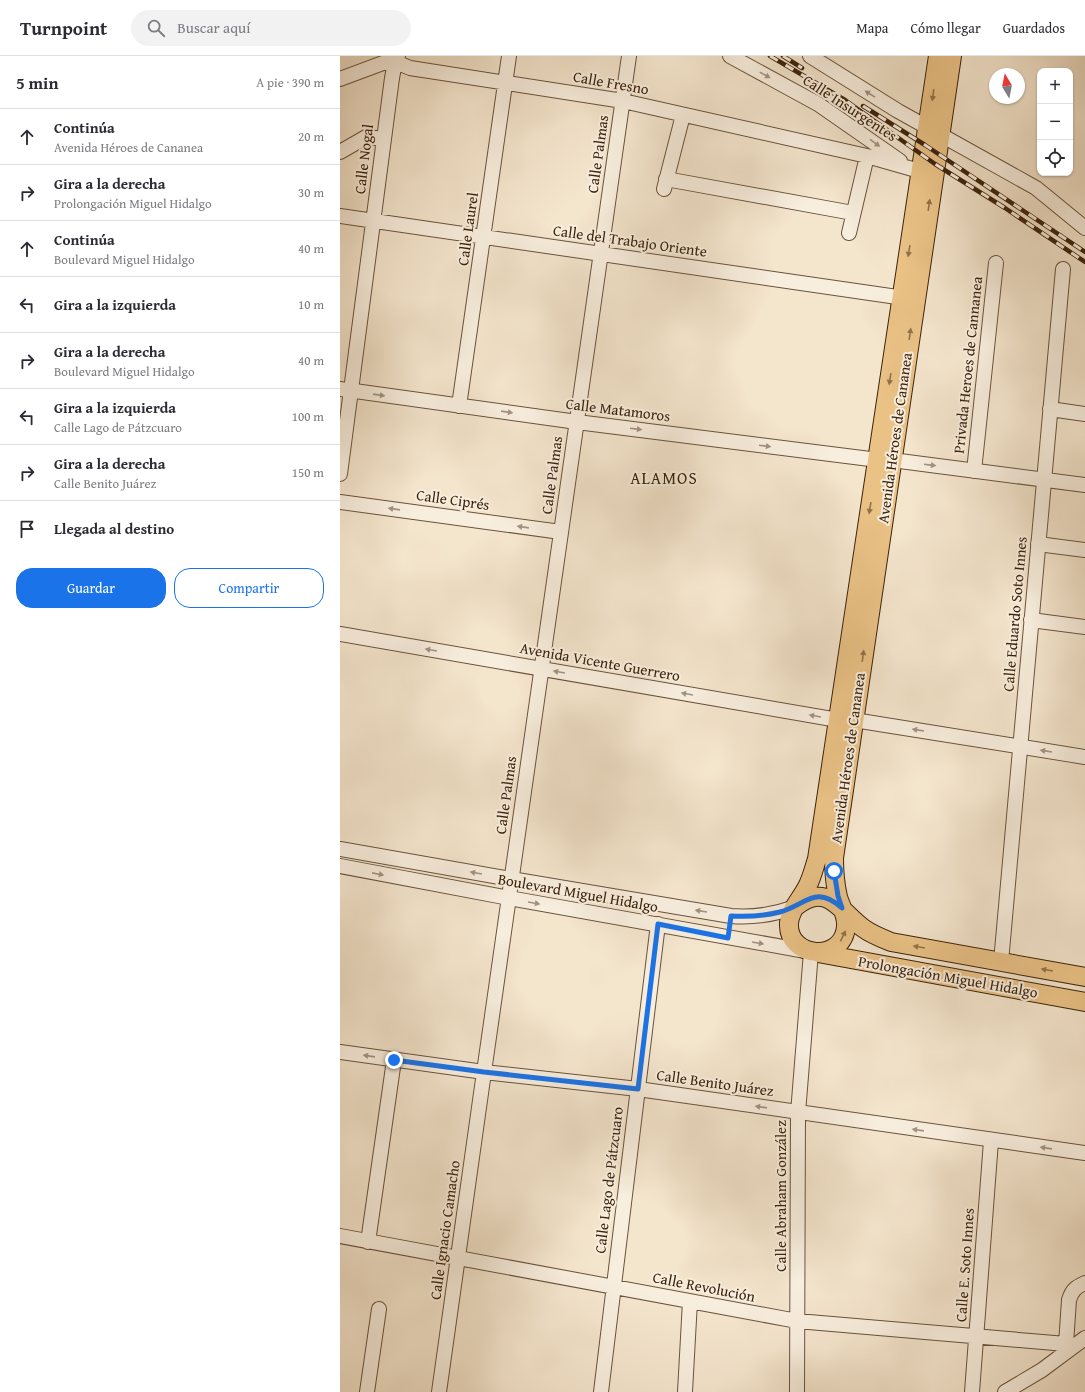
<!DOCTYPE html>
<html lang="es">
<head>
<meta charset="utf-8">
<style>
  :root { --surface:#fff; --page:#f2f2f3; --text:#2b2b33; --muted:#7c7c81; --line:#e1e1e2; --accent:#1a73e8 }
  body { margin:0; font-family:"Gentium Book Plus",serif; background:var(--page); color:var(--text) }
  .controls { position:absolute; right:12px; top:12px; display:grid; overflow:hidden; border-radius:8px; box-shadow:0 1px 3px #0004 }
  .controls button { width:36px; height:36px; display:grid; place-items:center; padding:0; border:0; border-bottom:1px solid var(--line); background:var(--surface); color:var(--text); font:20px sans-serif }
  .compass { position:absolute; left:649px; top:12px; width:36px; height:36px; border-radius:50%; background:var(--surface); box-shadow:0 1px 3px #0004; rotate:350deg }
  .stop { position:absolute; width:12px; height:12px; margin:-9px; border:3px solid #1a73e8; border-radius:50%; background:#fff }
  .stop.end { background:#1a73e8; border-color:#fff; box-shadow:0 1px 4px #0008 }
  .list { margin:0; padding:0; list-style:none }
  h2 { display:flex; justify-content:space-between; align-items:center; height:52px; margin:0; padding:0 16px; font-size:17px }
  h2 small { font-size:13px; font-weight:400; color:var(--muted) }
  .list li { display:grid; grid-template-columns:26px 1fr auto; gap:12px; align-items:center; box-sizing:border-box; height:56px; padding:0 16px; border-top:1px solid var(--line) }
  .list b { display:block; font-size:15px; white-space:nowrap }
  .list p { margin:0; font-size:13px; white-space:nowrap; color:var(--muted) }
  .list em { font-size:13px; font-style:normal; color:var(--muted) }
  .actions { display:flex; gap:8px; padding:12px 16px }
  .actions a { flex:1; padding:9px 0; border:1px solid var(--accent); border-radius:16px; text-align:center; font-size:14px; color:var(--accent) }
  .actions .main { background:var(--accent); color:#fff }
  .icon { flex:none; width:22px; height:22px; fill:none; stroke:currentColor; stroke-width:2; stroke-linecap:round; stroke-linejoin:round }
  .map { position:relative; flex:none; width:745px; height:1336px; overflow:hidden }
  header { display:flex; align-items:center; gap:24px; box-sizing:border-box; height:56px; padding:0 20px; background:var(--surface); border-bottom:1px solid var(--line) }
  header strong { font-size:19px }
  nav { display:flex; gap:22px; margin-inline-start:auto; font-size:14px }
  .search { width:280px; height:36px; background:var(--page); display:flex; align-items:center; gap:10px; box-sizing:border-box; padding:0 14px; border-radius:22px; color:var(--muted); font-size:15px }
  main { display:flex }
  aside { flex:1; background:var(--surface) }
  .map>svg:first-child { display:block }
</style>
</head>
<body>
<header>
<strong>Turnpoint</strong>
<div class="search"><svg class="icon" aria-label="search" viewBox="0 0 24 24"><circle cx="10" cy="10" r="6"/><path d="M15 15l6 6"/></svg>Buscar aquí</div>
<nav><a>Mapa</a><a>Cómo llegar</a><a>Guardados</a></nav>
</header>
<main>
<aside>
<h2>5 min<small>A pie · 390 m</small></h2>
<ul class="list">
<li><svg class="icon" aria-label="ahead" viewBox="0 0 24 24"><path d="M12 20V5M6 11l6-6 6 6"/></svg><div><b>Continúa</b><p>Avenida Héroes de Cananea</p></div><em>20 m</em></li>
<li><svg class="icon" aria-label="right" viewBox="0 0 24 24"><path d="M7 20v-9h11M14 6l5 5-5 5"/></svg><div><b>Gira a la derecha</b><p>Prolongación Miguel Hidalgo</p></div><em>30 m</em></li>
<li><svg class="icon" aria-label="ahead" viewBox="0 0 24 24"><path d="M12 20V5M6 11l6-6 6 6"/></svg><div><b>Continúa</b><p>Boulevard Miguel Hidalgo</p></div><em>40 m</em></li>
<li><svg class="icon" aria-label="left" viewBox="0 0 24 24"><path d="M17 20v-9H6M10 6l-5 5 5 5"/></svg><div><b>Gira a la izquierda</b></div><em>10 m</em></li>
<li><svg class="icon" aria-label="right" viewBox="0 0 24 24"><path d="M7 20v-9h11M14 6l5 5-5 5"/></svg><div><b>Gira a la derecha</b><p>Boulevard Miguel Hidalgo</p></div><em>40 m</em></li>
<li><svg class="icon" aria-label="left" viewBox="0 0 24 24"><path d="M17 20v-9H6M10 6l-5 5 5 5"/></svg><div><b>Gira a la izquierda</b><p>Calle Lago de Pátzcuaro</p></div><em>100 m</em></li>
<li><svg class="icon" aria-label="right" viewBox="0 0 24 24"><path d="M7 20v-9h11M14 6l5 5-5 5"/></svg><div><b>Gira a la derecha</b><p>Calle Benito Juárez</p></div><em>150 m</em></li>
<li><svg class="icon" aria-label="arrive" viewBox="0 0 24 24"><path d="M6 21V4h12l-3 4 3 4H6"/></svg><div><b>Llegada al destino</b></div></li>
</ul>
<div class="actions"><a class="main">Guardar</a><a>Compartir</a></div>
</aside>
<div class="map">
<svg width="745" height="1336" viewBox="0 0 745 1336">
  <rect width="100%" height="100%" fill="#f4e5cd"/>
  <filter id="stains"><feTurbulence type="fractalNoise" baseFrequency=".005" numOctaves="4"/><feColorMatrix values="0 0 0 0 .2 0 0 0 0 .09 0 0 0 0 .02 0 0 0 .5 -.17"/></filter>
  <radialGradient id="worn" r=".72"><stop offset=".6" stop-color="#630" stop-opacity="0"/><stop offset="1" stop-color="#630" stop-opacity=".3"/></radialGradient>
  <g fill="none" stroke-linecap="round" stroke-linejoin="round">
    <defs>
      <path id="minor" d="M390 0 478 48 560 105
        M470 0 558 55 696 132 745 172
        M51 4 70 12 283 45 527 100 590 118
        M0 23 51 4 58 0
        M0 96 26 81 44 83
        M326 123 513 157
        M324 133 343 59
        M0 160 571 243
        M509 177 527 100
        M0 333 237 366 538 404H552L745 429
        M119 350 169 0
        M710 353 745 358
        M634 415 656 207
        M0 418 52 22 55 6
        M0 446 221 476
        M698 488 745 494
        M691 564 745 571
        M0 578 498 664H514L745 701
        M0 793 171 823 391 860C414 862 433 859 455 851
        M0 810 169 842 471 896 458 1057 457 1336
        M661 906 723 213
        M0 996 144 1016 298 1033 745 1097
        M0 1180 457 1265 726 1288
        M28 1186 54 1004
        M730 1293 726 1288 729 1244C732 1234 736 1231 745 1227
        M27 1336 39 1253
        M99 1336 144 1016 289 0
        M261 1336 318 868
        M345 1336 350 1245
        M632 1336 651 1085
        M665 1336 702 1314 745 1282"/>
      <path id="major" d="M598 0 477 803C474 812 472 821 468 829 462 842 450 853 449 867 447 903 504 907 506 870 507 860 501 851 498 841 495 828 494 815 494 802L612 0
        M455 851C487 825 499 854 523 872 531 878 541 882 551 886L745 921
        M478 897 745 946"/>
    </defs>
    <use href="#minor" stroke="#69533c" stroke-width="16"/>
    <use href="#major" stroke="#3b220b" stroke-width="20"/>
    <use href="#minor" stroke="#f8eede" stroke-width="14"/>
    <use href="#major" stroke="#eac286" stroke-width="18"/>
    <defs>
      <path id="rail" d="M430 0 505 44 595 108 665 152 745 206
        M443 0 462 12
        M523 50 585 89 745 196"/>
    </defs>
    <use href="#rail" stroke="#3b220b" stroke-width="4.5"/>
    <use href="#rail" stroke="#f8eede" stroke-width="3" stroke-dasharray="9" stroke-linecap="butt"/>
  </g>
  <defs><path id="oneway-solid" d="M-6-.8H1V-3.2L6.5 0L1 3.2V.8H-6Z"/></defs>
  <g fill="#a3927f">
    <use href="#oneway-solid" transform="translate(425 19) rotate(29)"/>
    <use href="#oneway-solid" transform="translate(530 38) rotate(-148)"/>
    <use href="#oneway-solid" transform="translate(535 87) rotate(36)"/>
    <use href="#oneway-solid" transform="translate(39 339) rotate(8)"/>
    <use href="#oneway-solid" transform="translate(167 356) rotate(8)"/>
    <use href="#oneway-solid" transform="translate(296 373) rotate(7)"/>
    <use href="#oneway-solid" transform="translate(425 390) rotate(7)"/>
    <use href="#oneway-solid" transform="translate(590 409) rotate(7)"/>
    <use href="#oneway-solid" transform="translate(54 453) rotate(-172)"/>
    <use href="#oneway-solid" transform="translate(183 471) rotate(-172)"/>
    <use href="#oneway-solid" transform="translate(91 594) rotate(-170)"/>
    <use href="#oneway-solid" transform="translate(219 616) rotate(-170)"/>
    <use href="#oneway-solid" transform="translate(347 638) rotate(-170)"/>
    <use href="#oneway-solid" transform="translate(475 660) rotate(-170)"/>
    <use href="#oneway-solid" transform="translate(578 674) rotate(-171)"/>
    <use href="#oneway-solid" transform="translate(706 695) rotate(-171)"/>
    <use href="#oneway-solid" transform="translate(136 817) rotate(-170)"/>
    <use href="#oneway-solid" transform="translate(38 818) rotate(11)"/>
    <use href="#oneway-solid" transform="translate(194 847) rotate(10)"/>
    <use href="#oneway-solid" transform="translate(361 855) rotate(-171)"/>
    <use href="#oneway-solid" transform="translate(418 887) rotate(10)"/>
    <use href="#oneway-solid" transform="translate(29 1000) rotate(-172)"/>
    <use href="#oneway-solid" transform="translate(421 1051) rotate(-172)"/>
    <use href="#oneway-solid" transform="translate(578 1074) rotate(-172)"/>
    <use href="#oneway-solid" transform="translate(706 1092) rotate(-172)"/>
  </g>
  <g fill="#927248">
    <use href="#oneway-solid" transform="translate(593 39) rotate(98)"/>
    <use href="#oneway-solid" transform="translate(589 149) rotate(-82)"/>
    <use href="#oneway-solid" transform="translate(569 195) rotate(99)"/>
    <use href="#oneway-solid" transform="translate(570 278) rotate(-82)"/>
    <use href="#oneway-solid" transform="translate(550 323) rotate(99)"/>
    <use href="#oneway-solid" transform="translate(530 452) rotate(99)"/>
    <use href="#oneway-solid" transform="translate(523 600) rotate(-82)"/>
    <use href="#oneway-solid" transform="translate(503 880) rotate(-64)"/>
    <use href="#oneway-solid" transform="translate(579 891) rotate(-170)"/>
    <use href="#oneway-solid" transform="translate(707 914) rotate(-170)"/>
  </g>
  <g fill="none" stroke-linecap="round" stroke-linejoin="round">
    <path stroke="#1a73e8" stroke-width="5" d="M54 1004 144 1016 298 1033 318 868 388 882 391 860C408 861 424 860 440 856 466 849 475 828 502 852L498 840 494 815"/>
  </g>
  <g text-anchor="middle" stroke-width="4" stroke-linejoin="round" paint-order="stroke">
    <g font-size="15" fill="#3b220b" stroke="#f8eede">
      <text transform="translate(271 27) rotate(10)" y="5">Calle Fresno</text>
      <text transform="translate(510 52) rotate(33)" y="5">Calle Insurgentes</text>
      <text transform="translate(258 98) rotate(-82)" y="5">Calle Palmas</text>
      <text transform="translate(24 103) rotate(-83)" y="5">Calle Nogal</text>
      <text transform="translate(128 173) rotate(-82)" y="5">Calle Laurel</text>
      <text transform="translate(290 185) rotate(8)" y="5">Calle del Trabajo Oriente</text>
      <text transform="translate(628 309) rotate(-84)" y="5">Privada Heroes de Cannanea</text>
      <text transform="translate(278 354) rotate(7)" y="5">Calle Matamoros</text>
      <text transform="translate(555 382) rotate(-82)" y="5">Avenida Héroes de Cananea</text>
      <text transform="translate(212 419) rotate(-82)" y="5">Calle Palmas</text>
      <text transform="translate(113 444) rotate(8)" y="5">Calle Ciprés</text>
      <text transform="translate(675 558) rotate(-85)" y="5">Calle Eduardo Soto Innes</text>
      <text transform="translate(260 606) rotate(10)" y="5">Avenida Vicente Guerrero</text>
      <text transform="translate(508 702) rotate(-82)" y="5">Avenida Héroes de Cananea</text>
      <text transform="translate(166 739) rotate(-82)" y="5">Calle Palmas</text>
      <text transform="translate(238 837) rotate(10)" y="5">Boulevard Miguel Hidalgo</text>
      <text transform="translate(608 921) rotate(10)" y="5">Prolongación Miguel Hidalgo</text>
      <text transform="translate(375 1027) rotate(8)" y="5">Calle Benito Juárez</text>
      <text transform="translate(269 1124) rotate(-83)" y="5">Calle Lago de Pátzcuaro</text>
      <text transform="translate(441 1140) rotate(-90)" y="5">Calle Abraham González</text>
      <text transform="translate(105 1174) rotate(-82)" y="5">Calle Ignacio Camacho</text>
      <text transform="translate(625 1209) rotate(-86)" y="5">Calle E. Soto Innes</text>
      <text transform="translate(364 1231) rotate(11)" y="5">Calle Revolución</text>
    </g>
    <g font-size="17" letter-spacing="1" fill="#3b220b" stroke="#f8eede">
      <text x="324" y="428">ALAMOS</text>
    </g>
  </g>
  <rect width="100%" height="100%" filter="url(#stains)"/>
  <rect width="100%" height="100%" fill="url(#worn)"/>
</svg>
<div class="controls">
<button>+</button>
<button>−</button>
<button><svg class="icon" aria-label="locate" viewBox="0 0 24 24"><circle cx="12" cy="12" r="6"/><path d="M12 2v4M12 18v4M2 12h4M18 12h4"/></svg></button>
</div>
<svg class="compass" viewBox="-18 -18 36 36"><path d="M0-13l5 13h-10z" fill="#e53935"/><path d="M0 13l5-13h-10z" fill="#7c7c81"/></svg>
<div class="stop" style="left:494px;top:815px"></div>
<div class="stop end" style="left:54px;top:1004px"></div>
</div>
</main>
</body>
</html>
